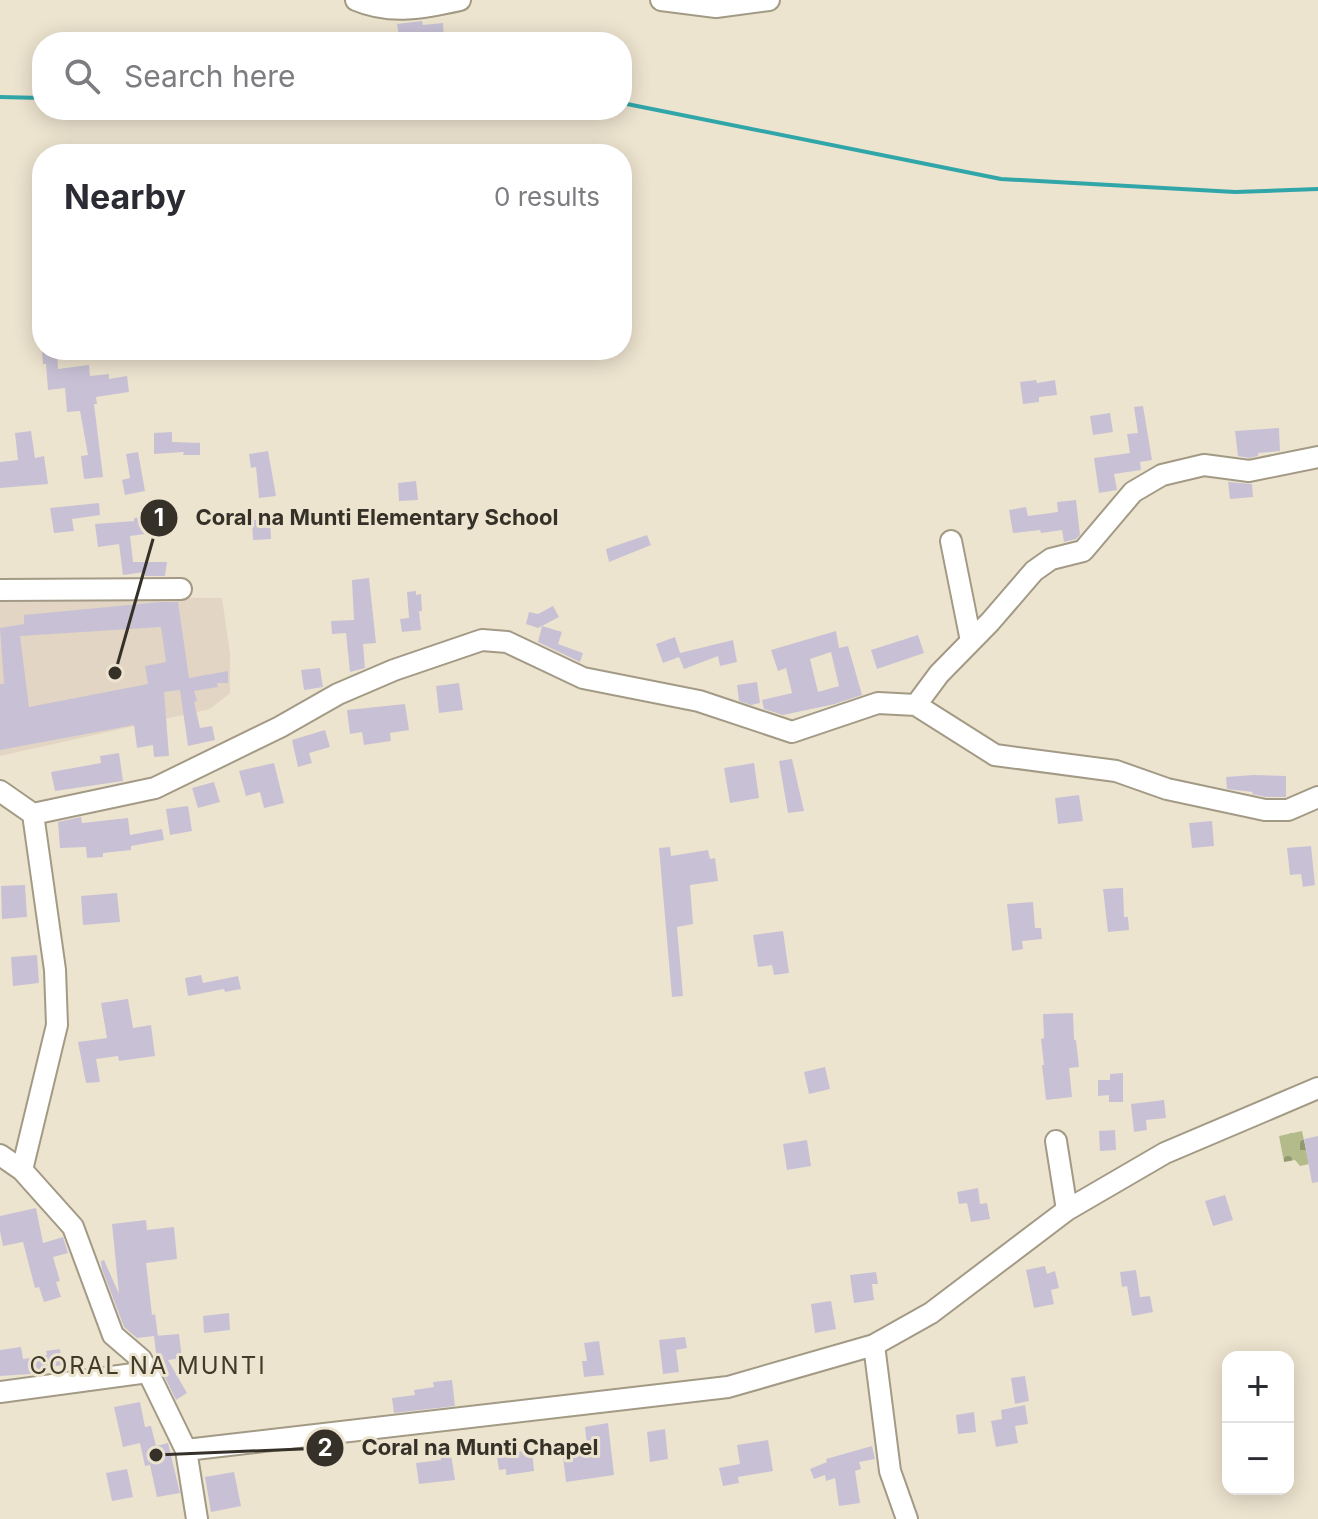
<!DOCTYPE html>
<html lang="en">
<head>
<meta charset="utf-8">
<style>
  :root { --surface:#fff; --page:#f2f2f3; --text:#2b2b33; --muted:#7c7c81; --line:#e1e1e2 }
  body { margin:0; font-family:Inter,sans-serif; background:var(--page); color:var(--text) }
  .controls { position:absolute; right:24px; bottom:24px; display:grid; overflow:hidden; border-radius:16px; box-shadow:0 4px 20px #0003 }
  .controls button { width:72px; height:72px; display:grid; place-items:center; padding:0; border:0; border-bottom:2px solid var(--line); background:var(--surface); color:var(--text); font:40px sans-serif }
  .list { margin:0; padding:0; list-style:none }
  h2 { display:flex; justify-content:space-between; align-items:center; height:104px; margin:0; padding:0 32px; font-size:34px }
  h2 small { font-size:26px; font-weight:400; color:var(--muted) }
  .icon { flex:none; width:44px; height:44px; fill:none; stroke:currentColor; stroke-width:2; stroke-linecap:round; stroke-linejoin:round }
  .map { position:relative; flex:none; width:1318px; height:1519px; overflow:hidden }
  .search { position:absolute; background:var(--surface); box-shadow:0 4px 20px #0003; left:32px; top:32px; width:600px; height:88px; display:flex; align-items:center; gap:20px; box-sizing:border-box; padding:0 28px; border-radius:32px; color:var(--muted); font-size:30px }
  .panel { position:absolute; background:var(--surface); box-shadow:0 4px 20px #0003; left:32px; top:144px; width:600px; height:216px; border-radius:32px }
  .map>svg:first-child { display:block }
</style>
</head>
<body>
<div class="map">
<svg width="1318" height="1519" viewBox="0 0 1318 1519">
  <defs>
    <pattern id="cemetery-stones" width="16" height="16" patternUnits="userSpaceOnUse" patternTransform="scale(2)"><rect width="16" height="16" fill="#b2bb89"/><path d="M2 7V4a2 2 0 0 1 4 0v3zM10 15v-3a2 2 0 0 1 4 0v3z" fill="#929970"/></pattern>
  </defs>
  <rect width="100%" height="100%" fill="#ede4cf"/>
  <path fill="#e3d5c3" d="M0 596 222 598 230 653V693L210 709 0 756Z"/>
  <path fill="url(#cemetery-stones)" d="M1302 1131 1309 1164 1300 1166 1295 1160 1284 1162 1279 1136Z"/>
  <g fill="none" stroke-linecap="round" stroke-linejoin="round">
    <path stroke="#30a6a9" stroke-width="4" d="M0 97 42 98
      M622 103 1001 179 1235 192 1318 189"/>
  </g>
  <path fill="#c8c1d5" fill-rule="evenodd" d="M422 21 423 25 443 23 444 38 400 42 397 24Z
    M57 350 58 369 89 365 90 376 109 374V379L127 376 129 392 96 397 97 404H94L103 477 84 479 81 456 88 455 80 411 67 412 65 388 48 390 46 364H43L42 351Z
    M1036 380 1037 383 1055 380 1057 395 1039 397V402L1023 404 1020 382Z
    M1143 406 1152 460 1140 462 1141 470 1114 474 1117 490 1099 493 1094 458 1130 453 1127 434 1138 433 1134 407Z
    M1110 413 1113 432 1093 435 1090 416Z
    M1279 428 1280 451 1258 453V456L1249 458 1238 456 1235 431Z
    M31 431 35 458 44 456 48 484 0 488V462L18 460 15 433Z
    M172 432V442L200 443V455H183L184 452 154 454V433Z
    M268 451 276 496 259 498 256 467 251 468 249 454Z
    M138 452 145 491 125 495 122 480 130 478 126 454Z
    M416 481 418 500 399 501 398 483Z
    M1228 482 1252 484 1253 497 1230 499Z
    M1076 500 1080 535 1076 539 1064 542 1062 530 1041 533 1040 530 1013 533 1009 510 1026 507 1028 516 1058 512 1057 502Z
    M99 503 100 515 72 519 74 531 54 533 50 508Z
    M150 516 153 533 130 536 133 562H167L165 576H145V572L123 575 119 544 98 547 95 524 134 521V518Z
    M270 519 271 539 253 540 252 520Z
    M647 535 651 545 609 562 606 549Z
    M369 578 376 643 363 644 365 668 350 672 346 633 332 634 331 621 354 620 352 580Z
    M416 591V595L421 594 422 611H419L421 630 402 632 400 619 409 618 407 592Z
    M160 602H178L189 678 228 671V683H217L218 687 194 691 197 701 194 702 200 728 212 726 215 740 188 746 180 690 164 692 169 756 154 757 153 745 137 748 134 725 0 750V684H4L0 628 24 624V615ZM161 627 166 662 145 666 148 684 29 707 20 636Z
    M553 606 559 617 538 628 526 624 529 612 538 614Z
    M542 626 562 632 558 644 583 653 580 662 538 642Z
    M836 631 839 648 848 646 862 695 835 704 783 715 764 709 762 700 792 693 786 668 778 671 771 650ZM831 652 839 686 818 692 810 659Z
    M918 635 924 653 877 669 871 650Z
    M675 637 680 653 733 640 737 662 720 666 718 656 684 669 679 657 663 663 656 644Z
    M320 668 323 687 304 690 301 670Z
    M757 682 760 703 751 705 739 701 737 685Z
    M459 683 463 710 439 713 436 686Z
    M405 704 409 730 390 733 391 741 364 745 362 732 350 734 347 710Z
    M325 730 330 747 309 753 312 763 298 767 292 740Z
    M119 753 123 781 55 791 51 772 101 763 100 756Z
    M792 759 804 811 788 813 779 761Z
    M274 763 284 803 264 808 260 792 246 796 239 771Z
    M754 763 759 798 730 803 724 768Z
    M1253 775 1286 776V797H1266L1252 794 1253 792 1227 789 1226 777Z
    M214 782 220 802 198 808 192 788Z
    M1079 795 1083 821 1058 824 1055 798Z
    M188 806 192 831 170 835 166 809Z
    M81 817 82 823 128 818 130 835 162 829 164 840 131 846V850L103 853V857L87 858 86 847 60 848 58 822Z
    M1212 821 1214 846 1192 848 1189 823Z
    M1311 846 1315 885 1303 887 1301 874 1290 875 1287 848Z
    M670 847 671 856 708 850 710 859 715 858 718 881 690 885 693 924 677 927 683 996 672 997 659 848Z
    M25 885 27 917 2 919 1 886Z
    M1123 888 1124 917H1128L1129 930 1108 932 1103 889Z
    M117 893 120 922 83 925 81 896Z
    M1033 902 1035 928H1041L1042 939 1022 941 1023 949 1012 951 1007 904Z
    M783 931 789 973 774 975 772 965 758 967 753 935Z
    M37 955 39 983 13 986 11 957Z
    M201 975 203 983 238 976 241 989 225 992 224 989 188 996 185 978Z
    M128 999 133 1028 151 1025 155 1056 119 1061 118 1056 96 1059 100 1082 86 1083 78 1042 107 1038 101 1003Z
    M1073 1013 1074 1040H1076L1079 1067 1069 1068 1072 1097 1046 1100 1042 1065H1044L1041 1039 1044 1038 1043 1014Z
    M825 1067 830 1089 809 1094 804 1072Z
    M1123 1073V1102H1109V1095L1098 1096V1080H1110V1074Z
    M1164 1100 1166 1118 1146 1120 1147 1130 1134 1132 1131 1104Z
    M1115 1130 1116 1150 1100 1151 1099 1131Z
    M1318 1136V1182L1312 1183 1304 1139Z
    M807 1140 811 1166 787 1170 783 1144Z
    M978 1188 980 1204 987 1203 990 1219 971 1222 967 1203 959 1204 957 1192Z
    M1225 1195 1233 1220 1213 1226 1205 1201Z
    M36 1208 43 1243 63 1237 68 1253 53 1257 60 1281 56 1282 61 1297 44 1302 39 1287 35 1288 23 1242 3 1246 0 1231V1216Z
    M146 1220 147 1230 174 1227 177 1259 146 1263 152 1315 155 1314 158 1336H154L179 1334 182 1358 168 1360 187 1393 176 1400 157 1361 154 1336 137 1338 124 1327 102 1269 101 1261 104 1260 119 1294 112 1224Z
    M1045 1266 1047 1274 1055 1271 1059 1288 1051 1290 1054 1304 1034 1308 1026 1270Z
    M1136 1270 1140 1297 1150 1296 1153 1312 1132 1316 1127 1286 1122 1287 1120 1272Z
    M876 1272 878 1284H872L874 1300 854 1303 850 1275Z
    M831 1301 836 1329 815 1333 811 1304Z
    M229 1313 230 1330 204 1333 203 1316Z
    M685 1337 687 1348 676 1350 679 1372 663 1374 659 1340Z
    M599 1341 604 1375 584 1377 582 1361H587L584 1343Z
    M21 1347 23 1359 47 1355 46 1351 60 1349 62 1365 45 1368V1373L0 1376V1350Z
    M1025 1376 1029 1401 1015 1404 1011 1378Z
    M452 1380 455 1406 394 1413 392 1398 415 1395 414 1390 434 1387 433 1382Z
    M140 1402 145 1427 151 1426 156 1446 168 1443 180 1493 157 1497 150 1465 145 1466 140 1443 123 1447 114 1407Z
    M1025 1405 1028 1424 1015 1426 1018 1443 996 1447 991 1421 1002 1419 1001 1410Z
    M974 1412 976 1432 958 1434 956 1415Z
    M608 1423 614 1475 566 1482 562 1448 587 1445 585 1427Z
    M665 1429 668 1459 650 1462 647 1432Z
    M768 1440 773 1471 738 1477 739 1483 723 1486 719 1468 740 1464 737 1445Z
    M872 1446 875 1459 859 1462 861 1469 855 1471 860 1503 839 1506 835 1478 826 1481 825 1475 814 1479 810 1469 827 1462 826 1459Z
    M450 1448 455 1480 419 1484 416 1463 441 1460 440 1450Z
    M513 1448V1452L532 1450 534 1471 506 1475V1469L499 1470 496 1450Z
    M127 1469 133 1497 112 1501 106 1473Z
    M234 1472 241 1506 211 1512 205 1477Z"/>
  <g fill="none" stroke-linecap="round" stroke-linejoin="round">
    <defs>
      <path id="minor" d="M356 0C391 15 424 8 460 0
        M661 0 716 7 769 0
        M951 541 971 641
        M0 590 181 589
        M916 705 939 674 990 622 1034 571 1051 559 1083 551 1133 492 1162 475 1204 465 1249 471 1318 457
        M0 791 33 814 55 970 57 1025 22 1170
        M33 814 155 788 280 727 338 694 394 670 482 640 507 642 583 678 699 701 792 732 878 703 916 705 995 755 1116 771 1167 789 1265 810H1288L1318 797
        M1056 1141 1067 1210
        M0 1155 22 1170 73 1227 113 1335 141 1359 148 1372
        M874 1345 890 1471 907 1519
        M0 1392 148 1372 186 1450 728 1387 874 1345 931 1313 1067 1210 1165 1153 1318 1088
        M186 1450 197 1519"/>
    </defs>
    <use href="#minor" stroke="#a39a86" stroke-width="24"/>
    <use href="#minor" stroke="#fff" stroke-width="20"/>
  </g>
  <g text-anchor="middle" stroke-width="6" stroke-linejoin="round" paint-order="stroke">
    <g font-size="24" letter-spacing="2" fill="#433b2a" stroke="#ede4cf">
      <text x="148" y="1374">CORAL NA MUNTI</text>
    </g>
  </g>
  <path fill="none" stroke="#353129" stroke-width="3" d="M115 673L159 518M156 1455L325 1448"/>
  <g fill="#353129" stroke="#ede4cf" stroke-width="3">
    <circle cx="115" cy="673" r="8"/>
    <circle cx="156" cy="1455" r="8"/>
    <circle cx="159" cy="518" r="20"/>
    <circle cx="325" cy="1448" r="20"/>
  </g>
  <g font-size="24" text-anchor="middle" font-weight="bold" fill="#fff">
    <text x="159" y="526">1</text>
    <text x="325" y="1456">2</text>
  </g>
  <g font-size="22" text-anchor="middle" font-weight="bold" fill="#353129" stroke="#ede4cf" stroke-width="6" stroke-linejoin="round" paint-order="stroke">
    <text x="377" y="525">Coral na Munti Elementary School</text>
    <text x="480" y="1455">Coral na Munti Chapel</text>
  </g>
</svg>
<div class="controls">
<button>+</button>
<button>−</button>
</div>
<div class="search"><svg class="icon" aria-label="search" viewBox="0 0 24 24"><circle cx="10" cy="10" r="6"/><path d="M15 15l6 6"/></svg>Search here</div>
<section class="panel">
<h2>Nearby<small>0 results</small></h2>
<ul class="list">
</ul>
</section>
</div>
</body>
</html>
